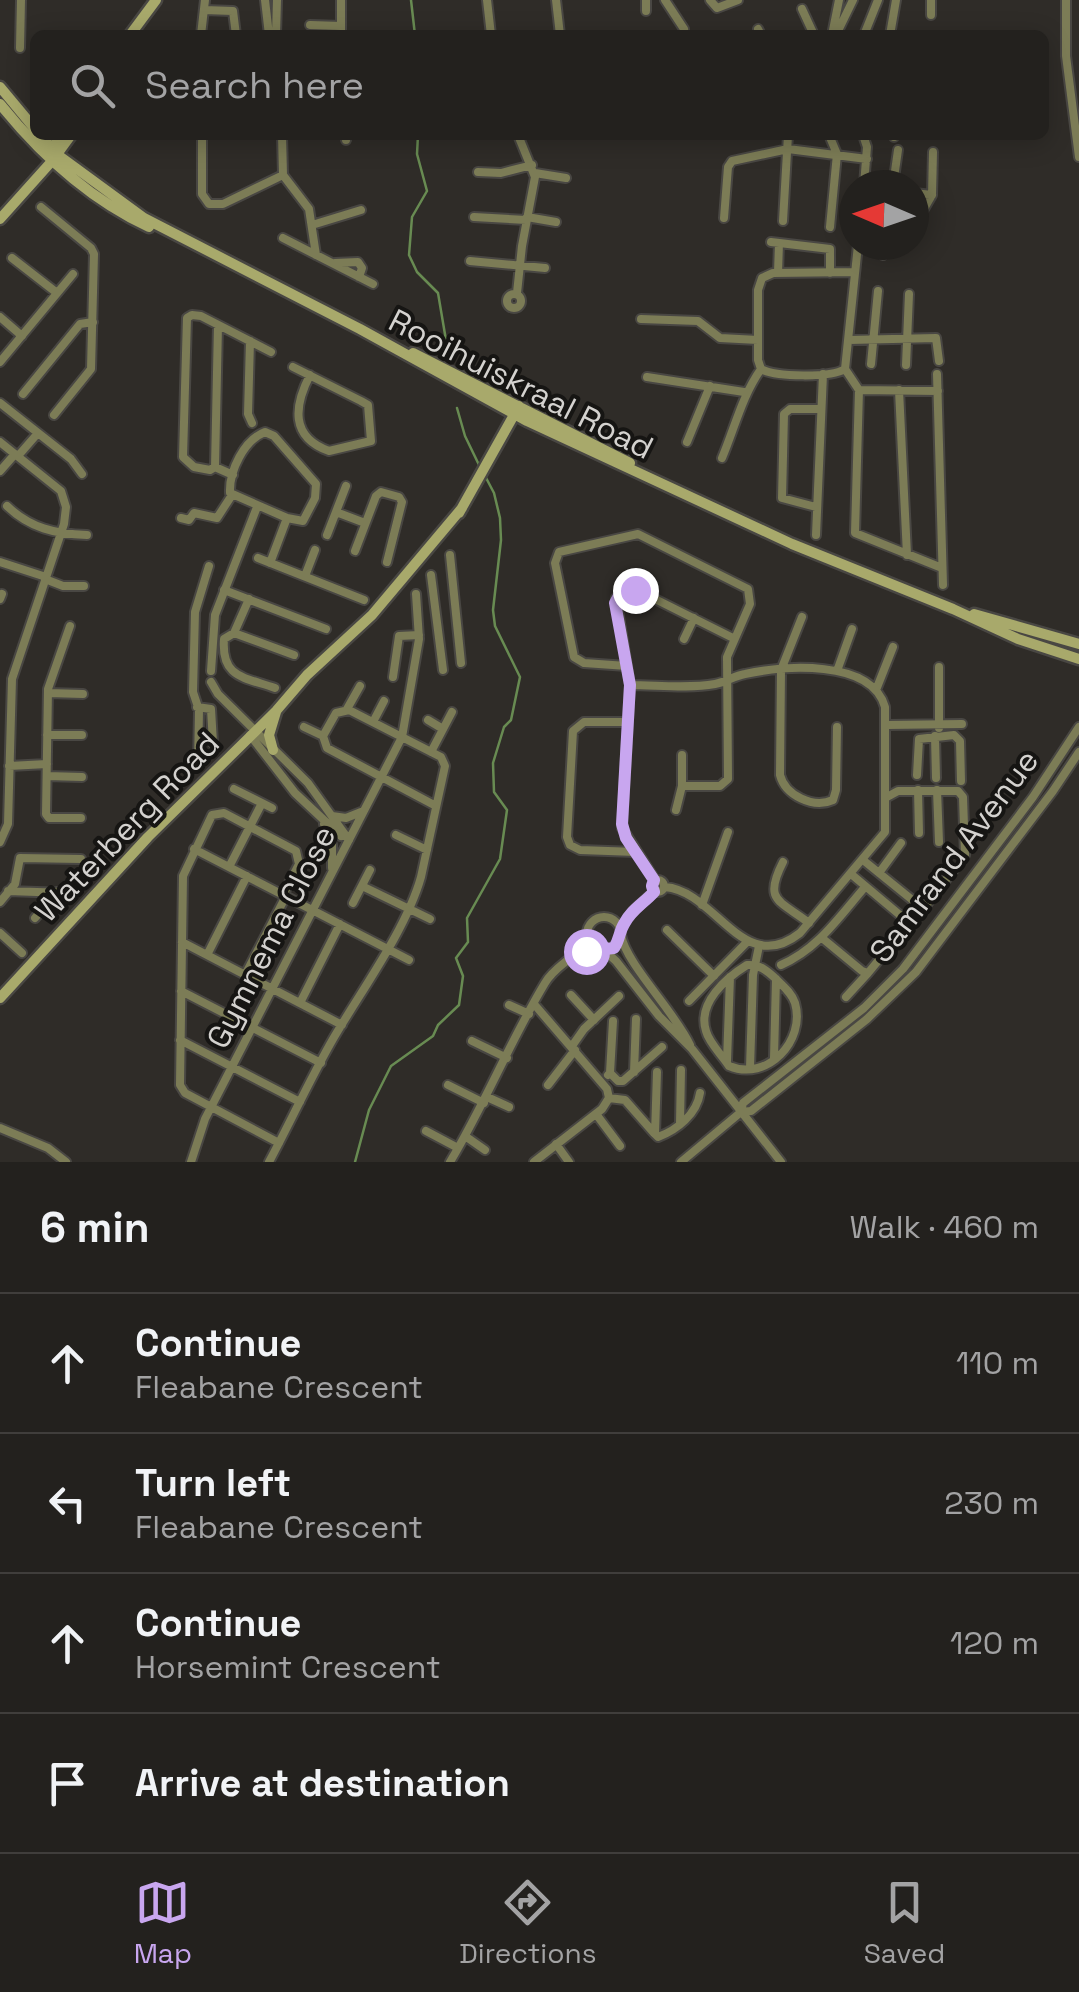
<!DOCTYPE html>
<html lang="en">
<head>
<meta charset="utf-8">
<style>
  :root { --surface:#23211e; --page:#2b2927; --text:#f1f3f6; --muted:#a3a3a4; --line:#403e3c; --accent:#c8a6ef }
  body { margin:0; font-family:"Space Grotesk",sans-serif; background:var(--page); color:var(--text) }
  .compass { position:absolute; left:839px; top:170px; width:90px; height:90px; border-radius:50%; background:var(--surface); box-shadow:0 5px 25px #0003; rotate:272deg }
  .stop { position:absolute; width:30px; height:30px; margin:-22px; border:8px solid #c8a6ef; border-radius:50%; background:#fff }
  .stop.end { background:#c8a6ef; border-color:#fff; box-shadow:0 2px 10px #0008 }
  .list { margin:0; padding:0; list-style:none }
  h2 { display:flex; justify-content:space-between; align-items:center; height:130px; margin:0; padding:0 40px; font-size:42px }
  h2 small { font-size:32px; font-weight:400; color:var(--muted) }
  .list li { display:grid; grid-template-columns:65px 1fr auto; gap:30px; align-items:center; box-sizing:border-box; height:140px; padding:0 40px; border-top:2px solid var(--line) }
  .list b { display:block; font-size:38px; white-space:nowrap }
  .list p { margin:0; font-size:32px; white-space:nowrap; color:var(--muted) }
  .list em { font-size:32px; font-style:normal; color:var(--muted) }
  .icon { flex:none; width:55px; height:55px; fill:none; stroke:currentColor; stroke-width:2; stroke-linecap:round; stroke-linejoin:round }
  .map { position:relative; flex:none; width:1079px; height:1162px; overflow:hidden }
  .search { position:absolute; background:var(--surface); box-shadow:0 5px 25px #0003; left:30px; right:30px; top:30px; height:110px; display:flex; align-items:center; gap:25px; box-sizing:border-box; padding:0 35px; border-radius:15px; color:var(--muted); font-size:38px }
  .sheet { height:690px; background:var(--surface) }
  nav { display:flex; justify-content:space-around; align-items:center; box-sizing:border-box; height:140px; border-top:2px solid var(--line); background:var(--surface); font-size:28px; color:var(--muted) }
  nav a { display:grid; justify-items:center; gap:5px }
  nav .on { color:var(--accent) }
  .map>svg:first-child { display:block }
</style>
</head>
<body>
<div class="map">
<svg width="1079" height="1162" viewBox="0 0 1079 1162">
  <rect width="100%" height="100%" fill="#2f2c28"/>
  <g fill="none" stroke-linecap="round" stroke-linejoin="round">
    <path stroke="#688b52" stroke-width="2.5" d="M411 0 415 35
      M418 135 417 154 427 191 412 217 409 255 417 272 438 293 449 358
      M457 408 465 436 480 467
      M355 1162 369 1110 391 1066 433 1036 438 1025 459 1005 463 976 456 958 468 942 467 918 500 859 507 810 494 792 493 763 504 727 511 720 520 677 495 626 493 610 501 540 500 518 494 493 484 474"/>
    <defs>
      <path id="street" d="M265 0 269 35
        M341 0V35
        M487 0 491 35
        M556 0 560 35
        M665 0 684 29
        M710 0 717 8 738 0
        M1066 0V56L1079 157
        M802 9 814 35
        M204 10 233 11 236 35
        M646 11V0
        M931 15V0
        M310 25 341 26
        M758 29 761 35
        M201 35 205 0
        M276 35 277 0
        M832 35 839 0
        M836 35 853 0
        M864 35 878 0
        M890 35 896 0
        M20 48 21 0
        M202 135V194L209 204H223L283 175
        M282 135 283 175
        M346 135V140
        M829 135 837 154 830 227
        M863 135 867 147 864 185
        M894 137V135
        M478 172 501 173 532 165
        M535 173 566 178
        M283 175 309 209 316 255
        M893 185 898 150
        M914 193 932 195 933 152
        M41 207 91 248 94 254 91 369 54 415
        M474 217 526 220
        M527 217 556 222
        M724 218 728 167 732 161 788 149 867 159
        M783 221 788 135
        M312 225 361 210
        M914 226 932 195
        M283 238 373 284
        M771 242 830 249V273
        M883 255 884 245
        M12 258 57 293
        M470 261 545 268
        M335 263 358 262 362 268 359 277
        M778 273 779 243
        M517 293 522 246 535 177 518 135
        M507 301a7 7 0 1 1 14 0a7 7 0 1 1-14 0Z
        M0 317 22 336
        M641 319 698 321 720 338 758 340
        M849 340 936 338 939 361
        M250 341 248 414 252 423
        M0 362 73 274
        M871 364 878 291
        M906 365 909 294
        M293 367 361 401 368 405 371 441 329 451C290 437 294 406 310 375
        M761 369C775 377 831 378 845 369L858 245
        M761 369 758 360V290L762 278 773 273 855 272
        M845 369 859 390 938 391
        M937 374 943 585
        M647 377 744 392
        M859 390 855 533 942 568
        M899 390 907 555
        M23 394 80 324 93 322
        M0 403 71 459 82 474
        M265 432 274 436 316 484 315 498 303 521 287 518 230 493C229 471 244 440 265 432Z
        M0 442 61 491 66 507 64 524 12 679 8 824 0 842
        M687 442 710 386
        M18 456 38 433
        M722 458C735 427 742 396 761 369
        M215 467 218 325
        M0 471 15 454
        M233 475 215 467 210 470 194 467 183 457 187 318 192 315 201 316 271 352
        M7 506C30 528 55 534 87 535
        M816 507 782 498 784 414 790 409H820
        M336 512 365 523
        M181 518 189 520 194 513 217 518 232 495
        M327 535 346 486
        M816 535 823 374
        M355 551 376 496 381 492 399 497 402 502 387 562
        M450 555 461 663
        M258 558 364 600
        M0 562 46 577
        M270 563 287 518
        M431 575 443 670
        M305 576 315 550
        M45 579 63 586H84
        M224 590 326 629
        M0 599 2 594
        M249 599 234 633 224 639C221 678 244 677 275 688
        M802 617 781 670 780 775C785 795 813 809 833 800L836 790 837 727
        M70 626 48 689 46 814 49 818H81
        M234 633 294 655
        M684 639 694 618
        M627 666 584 663 574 657 555 563 559 552 638 534 748 589 750 604 727 657 728 779 720 786H682
        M939 667V728
        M211 671 215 615 257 507
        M837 671 852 629
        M393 677 399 636 419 635
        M211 682 218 694 308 783 349 840
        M630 685C657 685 688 689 715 684 726 682 734 676 745 674 783 666 871 658 885 707V832L800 933C743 978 716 891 665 887
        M876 690 893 647
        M48 693 83 694
        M197 707 211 709 213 743
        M347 709 360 686
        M428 720 443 729
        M373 722 384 701
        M628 722H584L573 731 567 837 570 845 580 850 636 852
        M887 725 962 724
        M304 727 323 736
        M1079 727 1033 797 903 969 864 1008 743 1103 741 1112 751 1111 867 1019 916 972 1053 791 1079 752
        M47 735H82
        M250 735 295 793 341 836
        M935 736 936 778
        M431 752 452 712
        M198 765 199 710 193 692 195 612 209 566
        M9 766 47 764
        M917 775 919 739 954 735 960 741 961 781
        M47 776 82 777
        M234 789 272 808
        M918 790 919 833
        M937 790 939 842
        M887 797 898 791H958L963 797 965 855
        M676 810 682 786V755
        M332 816 346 818 361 812
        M324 824 332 845V868
        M396 835 427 850
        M194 849 409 960
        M863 860 921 907 927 904 955 868
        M783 862C763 901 779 900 809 923
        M229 867 262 803
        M879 873 901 843
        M652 886a6 6 0 1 1 12 0a6 6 0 1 1-12 0Z
        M655 880 622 828 630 685 616 598 622 591 635 589 733 638
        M362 886 430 919
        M8 891 66 893 72 898
        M0 902 15 884 20 858 81 859
        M353 903 370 870
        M702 905 728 832
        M587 934a17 17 0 1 1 34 0a17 17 0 1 1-34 0Z
        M35 918 57 892
        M620 929 633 911 655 891
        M667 930 714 976
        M0 933 22 953
        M621 935C626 964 675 1012 690 1045
        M822 938 862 971 868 973 907 926V921L851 874
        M182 942 342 1025
        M605 951 616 961 659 1016 692 1049 781 1162
        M207 955 247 876
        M747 965C759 964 766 970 775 978 782 985 792 993 795 1003 806 1041 767 1082 729 1066 722 1055 709 1043 706 1031 697 1003 726 978 747 965Z
        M781 965C818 949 839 917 865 887
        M245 975 286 896
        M181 991 321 1063
        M571 995 594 1020
        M846 997 868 973
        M689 1001 748 941
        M300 1003 340 924
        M534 1004 607 1089 609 1098
        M509 1005 529 1014
        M180 1040 300 1102
        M472 1041 507 1058
        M572 1046 584 1029 619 996
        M774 1058 776 979
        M727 1061 730 977
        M750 1068 753 975 759 946
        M634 1072 636 1019
        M610 1073 618 1081H623L662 1047
        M608 1075 610 1073 613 1021
        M448 1085 484 1103
        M548 1085 575 1050
        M487 1097 509 1107
        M609 1098 625 1100 654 1133
        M596 1114 620 1146
        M680 1124 681 1070
        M0 1128 48 1148 66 1162
        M426 1131 458 1148
        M655 1134 658 1137C677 1130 697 1114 700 1093
        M655 1134 657 1072
        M465 1136 485 1150
        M279 1143 185 1093 180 1085 183 876 212 815 224 813 296 851 299 864 283 895
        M556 1144 569 1162
        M191 1162 205 1119 402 737 419 639 416 594
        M269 1162C291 1121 310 1079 333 1039 361 991 406 930 421 877L445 766 441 757 349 710 336 713 323 736 327 748 436 806
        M450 1162C485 1104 510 1041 545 983 556 964 578 958 587 938
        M534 1162 602 1109 609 1098
        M681 1162 741 1112"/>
      <path id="secondary" d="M130 35 156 0
        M0 87 35 129
        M0 104C41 155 89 199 149 227
        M40 135 58 155 144 218 360 329 527 421 792 544 953 609 1018 639 1079 659
        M49 152 62 135
        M0 219 52 161 71 135
        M413 353 630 463
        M459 513 519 406
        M974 614 1079 644
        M273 750 269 735 276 712
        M0 998 148 837 276 711 307 675 372 615 462 508"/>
    </defs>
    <use href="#street" stroke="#494743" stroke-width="12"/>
    <use href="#secondary" stroke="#494743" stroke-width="15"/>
    <use href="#street" stroke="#7c7c56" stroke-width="8"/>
    <use href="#secondary" stroke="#a8a96b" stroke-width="10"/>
  </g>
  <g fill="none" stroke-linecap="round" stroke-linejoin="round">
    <path stroke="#c8a6ef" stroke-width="12" d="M586 951 614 948C620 939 619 932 624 924 631 910 644 903 654 892L652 886 654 880 626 838 622 824 630 685 615 603 622 590H635"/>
  </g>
  <g text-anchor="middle" stroke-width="8" stroke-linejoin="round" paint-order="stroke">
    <g font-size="32" fill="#d4d2cf" stroke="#161513">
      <text transform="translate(521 384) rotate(27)" y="11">Rooihuiskraal Road</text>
      <text transform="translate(127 827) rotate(-46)" y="11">Waterberg Road</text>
      <text transform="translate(954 856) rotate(-53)" y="11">Samrand Avenue</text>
      <text transform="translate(271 937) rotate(-63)" y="11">Gymnema Close</text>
    </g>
  </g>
</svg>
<svg class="compass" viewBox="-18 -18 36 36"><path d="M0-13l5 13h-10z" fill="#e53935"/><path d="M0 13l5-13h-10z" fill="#a3a3a4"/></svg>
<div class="stop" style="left:586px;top:951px"></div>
<div class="stop end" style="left:635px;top:590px"></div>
<div class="search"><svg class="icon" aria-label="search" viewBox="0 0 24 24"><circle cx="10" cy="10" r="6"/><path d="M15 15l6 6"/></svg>Search here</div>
</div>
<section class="sheet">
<h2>6 min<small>Walk · 460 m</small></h2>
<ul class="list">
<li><svg class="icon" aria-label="ahead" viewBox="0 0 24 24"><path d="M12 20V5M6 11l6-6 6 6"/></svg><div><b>Continue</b><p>Fleabane Crescent</p></div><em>110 m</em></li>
<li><svg class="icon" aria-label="left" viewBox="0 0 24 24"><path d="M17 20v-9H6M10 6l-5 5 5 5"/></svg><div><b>Turn left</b><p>Fleabane Crescent</p></div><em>230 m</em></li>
<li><svg class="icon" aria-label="ahead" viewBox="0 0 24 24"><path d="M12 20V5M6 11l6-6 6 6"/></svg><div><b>Continue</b><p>Horsemint Crescent</p></div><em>120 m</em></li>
<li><svg class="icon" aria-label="arrive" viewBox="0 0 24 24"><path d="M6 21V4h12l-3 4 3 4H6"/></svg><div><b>Arrive at destination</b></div></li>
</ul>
</section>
<nav>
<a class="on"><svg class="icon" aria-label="map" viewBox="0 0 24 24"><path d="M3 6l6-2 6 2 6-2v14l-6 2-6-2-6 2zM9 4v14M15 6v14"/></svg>Map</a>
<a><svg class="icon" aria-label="directions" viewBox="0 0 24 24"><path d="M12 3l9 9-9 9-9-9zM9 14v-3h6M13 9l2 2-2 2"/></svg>Directions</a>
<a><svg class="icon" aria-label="saved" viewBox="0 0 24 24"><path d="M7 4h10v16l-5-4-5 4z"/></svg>Saved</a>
</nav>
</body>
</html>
